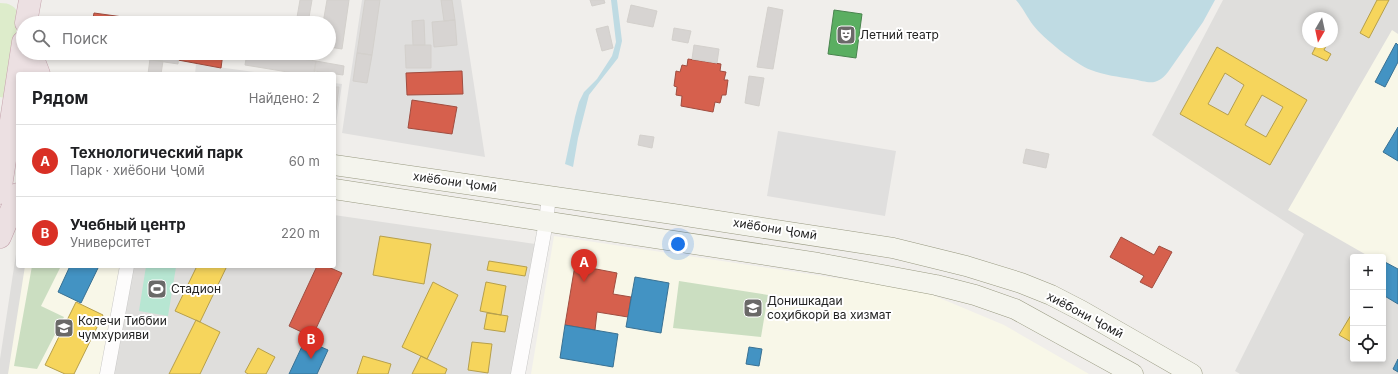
<!DOCTYPE html>
<html lang="ru">
<head>
<meta charset="utf-8">
<style>
  :root { --surface:#fff; --page:#f6f6f6; --text:#202124; --muted:#757577; --line:#e0e0e0; --accent:#d93025 }
  body { margin:0; font-family:Inter,sans-serif; background:var(--page); color:var(--text) }
  .controls { position:absolute; right:12px; bottom:12px; display:grid; overflow:hidden; border-radius:4px; box-shadow:0 2px 6px #0003 }
  .controls button { width:36px; height:36px; display:grid; place-items:center; padding:0; border:0; border-bottom:1px solid var(--line); background:var(--surface); color:var(--text); font:20px sans-serif }
  .compass { position:absolute; left:1302px; top:12px; width:36px; height:36px; border-radius:50%; background:var(--surface); box-shadow:0 2px 6px #0003; rotate:189deg }
  .you { position:absolute; left:678px; top:244px; width:14px; height:14px; margin:-10px; border:3px solid #fff; border-radius:50%; background:#1a73e8; box-shadow:0 0 0 6px #1a73e833 }
  .badge { display:grid; place-items:center; width:26px; height:26px; border-radius:50%; background:var(--accent); color:#fff; font-size:13px; font-weight:700 }
  .pin { position:absolute; translate:-50% -33px; filter:drop-shadow(0 1px 2px #0008) }
  .pin::after { content:''; position:absolute; top:21px; width:14px; height:12px; background:inherit; clip-path:polygon(0 0,100% 0,50% 100%) }
  .list { margin:0; padding:0; list-style:none }
  h2 { display:flex; justify-content:space-between; align-items:center; height:52px; margin:0; padding:0 16px; font-size:17px }
  h2 small { font-size:13px; font-weight:400; color:var(--muted) }
  .list li { display:grid; grid-template-columns:26px 1fr auto; gap:12px; align-items:center; box-sizing:border-box; height:72px; padding:0 16px; border-top:1px solid var(--line) }
  .list b { display:block; font-size:15px; white-space:nowrap }
  .list p { margin:0; font-size:13px; white-space:nowrap; color:var(--muted) }
  .list em { font-size:13px; font-style:normal; color:var(--muted) }
  .icon { flex:none; width:22px; height:22px; fill:none; stroke:currentColor; stroke-width:2; stroke-linecap:round; stroke-linejoin:round }
  .map { position:relative; flex:none; width:1398px; height:374px; overflow:hidden }
  .search { position:absolute; background:var(--surface); box-shadow:0 2px 6px #0003; left:16px; top:16px; width:320px; height:44px; display:flex; align-items:center; gap:10px; box-sizing:border-box; padding:0 14px; border-radius:22px; color:var(--muted); font-size:15px }
  .panel { position:absolute; background:var(--surface); box-shadow:0 2px 6px #0003; left:16px; top:72px; width:320px; height:196px; border-radius:4px }
  .map>svg:first-child { display:block }
</style>
</head>
<body>
<div class="map">
<svg width="1398" height="374" viewBox="0 0 1398 374">
  <rect width="100%" height="100%" fill="#f0eeeb"/>
  <path fill="#dfdedc" fill-rule="evenodd" d="M1223 0H1398V374H1240L1235 371 1304 234 1152 135ZM1308 18H1332V42H1308ZM1353 257H1383V359H1353Z
    M334 215 535 244 511 374H0V359L18 241V266H334Z"/>
  <path fill="#f8f7e8" d="M1392 30 1398 34V273L1383 265V257H1370L1288 210Z
    M554 236 923 291 1004 325 1089 374H531Z
    M25 266H124L103 374H8Z"/>
  <path fill="#ddeccb" d="M0 3C10 3 15 6 19 15L5 98 0 97Z"/>
  <path fill="#cbdec1" d="M32 266H61L41 306 64 317 37 369 14 366Z
    M679 281 768 295 761 337 673 328Z"/>
  <path fill="#b7e6d2" d="M146 266 176 267 168 316 139 311Z"/>
  <path fill="#e0dfde" d="M362 0H461L485 157 342 133Z
    M196 64 269 74H195Z
    M334 83 342 84 335 131H334Z
    M778 131 896 151 885 216 767 196Z"/>
  <path fill="#bfdbe3" d="M611 0H617L622 41 618 58 589 95 578 138 573 167 565 164 575 117 579 102 584 92 597 79 612 56 616 42Z
    M1016 0H1215L1203 22 1168 72C1156 87 1149 82 1132 79 1119 77 1104 75 1091 70 1075 64 1043 38 1033 25 1027 17 1023 8 1016 0Z"/>
  <path fill="#f6d55c" stroke="#b69f4b" fill-rule="evenodd" d="M1377 0H1389L1369 38 1360 33Z
    M1308 23V35L1303 32Z
    M1314 42H1328L1324 50 1331 54 1327 61 1312 54 1316 46 1312 45Z
    M1217 47 1307 100 1270 165 1180 114ZM1225 73 1244 85 1228 115 1208 104ZM1262 95 1283 107 1266 137 1245 125Z
    M380 236 431 244 424 284 373 275Z
    M489 261 527 267 525 276 487 270Z
    M197 266H227L200 322 175 311Z
    M433 282 458 295 427 359 402 347Z
    M486 282 506 286 501 315 480 311Z
    M76 302 103 315 74 374H65L45 365Z
    M487 313 508 316 505 332 484 329Z
    M1351 315 1353 317V343L1339 335Z
    M196 320 220 332 200 374H169Z
    M472 342 492 344 488 373 468 370Z
    M258 348 275 357 266 374H248L245 372Z
    M363 356 391 364 388 374H357Z
    M421 356 447 369 445 374H412Z"/>
  <path fill="#d6604d" stroke="#a04d40" d="M94 13 123 17V23H92Z
    M179 53H223L221 68 178 60Z
    M688 59 721 64 720 71 726 72 724 80H728L726 95H722L720 103 715 102 713 112 681 106 682 96 676 95 677 87 674 86 676 71 680 72 682 65 687 66Z
    M462 71 463 94 407 95 406 73Z
    M412 100 457 107 452 134 408 128Z
    M1121 237 1154 255 1159 246 1172 252 1152 288 1140 282 1144 276 1110 257Z
    M575 265 617 273 613 294 631 297 628 317 597 312 595 330 565 325Z
    M317 266H326L342 273 312 337 289 326Z"/>
  <path fill="#4393c3" stroke="#397193" d="M1396 43 1398 45V62L1385 87 1375 82Z
    M1398 127V161L1383 152Z
    M1383 261 1398 269V304L1383 295Z
    M70 266H99L81 303 58 292Z
    M635 277 669 283 661 333 626 327Z
    M565 325 618 334 613 367 560 358Z
    M305 340 328 350 317 374H289Z
    M749 347 762 349 759 366 746 364Z
    M1398 359V372L1393 369Z"/>
  <path fill="#5aae61" stroke="#49844e" d="M834 10 862 14 856 58 828 54Z"/>
  <path fill="#d7d4d2" stroke="#d3d0cc" d="M300 0H312L308 23H296Z
    M327 0H349L342 49 329 47V23H323Z
    M365 0H380L372 55 357 53Z
    M441 0H452L455 20 444 21Z
    M590 0H604L605 3 592 6Z
    M631 5 657 11 653 27 627 22Z
    M768 7 783 10 773 69 757 67Z
    M123 17 145 20 144 23H123Z
    M424 20 425 45H413L412 21Z
    M455 20 457 45 434 47 432 22Z
    M608 26 613 48 602 51 596 29Z
    M674 28 691 31 688 43 672 40Z
    M405 45H431V68H406Z
    M694 45 719 49 717 63 692 59Z
    M139 53H179L178 64 138 58Z
    M247 53H265L316 61 314 74H300L245 65Z
    M357 53 372 55 367 83 353 81Z
    M150 59 163 61 161 74H148Z
    M316 61 344 66 343 75 314 71Z
    M749 76 764 78 759 106 745 103Z
    M334 87H339L336 110H334Z
    M640 135 654 137 652 148 638 145Z
    M1026 149 1049 154 1046 168 1023 163Z"/>
  <g fill="none" stroke-linecap="round" stroke-linejoin="round">
    <defs>
      <path id="street" d="M107 374 127 266
        M518 374 546 222 549 196"/>
      <path id="secondary" d="M334 165 673 214 893 248 966 266 1021 283 1051 295 1082 311 1192 374
        M334 189 818 263 936 285 975 295 1015 309 1133 374"/>
      <path id="highway" d="M26 23 30 0
        M31 53 39 74
        M0 193 23 42
        M0 237 18 194"/>
    </defs>
    <use href="#street" stroke="#c9c8c7" stroke-width="15"/>
    <use href="#secondary" stroke="#999a82" stroke-width="21"/>
    <use href="#highway" stroke="#c5a2ac" stroke-width="23"/>
    <use href="#street" stroke="#fdfcfc" stroke-width="14"/>
    <use href="#secondary" stroke="#f4f4ed" stroke-width="20"/>
    <use href="#highway" stroke="#ece0e2" stroke-width="22"/>
  </g>
  <defs>
    <symbol id="theatre-square" viewBox="-11 -11 22 22"><rect x="-9" y="-9" width="18" height="18" rx="4" fill="#6a6968" stroke="#fff"/><path d="M-5-5.5Q0-4 5-5.5V0Q5 5 0 6Q-5 5-5 0ZM-3.3-2.5H-1v1.5H-3.3ZM1-2.5H3.3v1.5H1ZM-2.8 1Q0 5.5 2.8 1Z" fill="#fff"/></symbol>
    <symbol id="stadium-square" viewBox="-11 -11 22 22"><rect x="-9" y="-9" width="18" height="18" rx="4" fill="#6a6968" stroke="#fff"/><path d="M0-5a6.5 5 0 1 0 0 10a6.5 5 0 1 0 0-10ZM-3.5-1.8h7v3.6h-7Z" fill="#fff"/></symbol>
    <symbol id="university-square" viewBox="-11 -11 22 22"><rect x="-9" y="-9" width="18" height="18" rx="4" fill="#6a6968" stroke="#fff"/><path d="M0-5L7-2L0 1L-7-2ZM-4 1L0 2.5L4 1V4Q0 6-4 4Z" fill="#fff"/></symbol>
  </defs>
  <g fill-rule="evenodd">
    <use href="#theatre-square" x="835" y="24" width="22" height="22"/>
    <use href="#stadium-square" x="146" y="278" width="22" height="22"/>
    <use href="#university-square" x="742" y="297" width="22" height="22"/>
    <use href="#university-square" x="53" y="317" width="22" height="22"/>
  </g>
  <g text-anchor="middle" stroke-width="4" stroke-linejoin="round" paint-order="stroke">
    <g font-size="12" fill="#222" stroke="#fff" text-anchor="start">
      <text x="860" y="39">Летний театр</text>
      <text x="171" y="293">Стадион</text>
      <text x="767" y="305">Донишкадаи<tspan x="767" dy="14">соҳибкорӣ ва хизмат</tspan></text>
      <text x="78" y="325">Колечи Тиббии<tspan x="78" dy="14">чумхурияви</tspan></text>
    </g>
    <g font-size="12" fill="#222" stroke="#fff">
      <text transform="translate(455 182) rotate(8)" y="4">хиёбони Ҷомӣ</text>
      <text transform="translate(775 229) rotate(9)" y="4">хиёбони Ҷомӣ</text>
      <text transform="translate(1085 315) rotate(28)" y="4">хиёбони Ҷомӣ</text>
    </g>
  </g>
</svg>
<div class="controls">
<button>+</button>
<button>−</button>
<button><svg class="icon" aria-label="locate" viewBox="0 0 24 24"><circle cx="12" cy="12" r="6"/><path d="M12 2v4M12 18v4M2 12h4M18 12h4"/></svg></button>
</div>
<svg class="compass" viewBox="-18 -18 36 36"><path d="M0-13l5 13h-10z" fill="#e53935"/><path d="M0 13l5-13h-10z" fill="#757577"/></svg>
<div class="you"></div>
<div class="pin badge" style="left:584px;top:282px">A</div>
<div class="pin badge" style="left:311px;top:359px">B</div>
<div class="search"><svg class="icon" aria-label="search" viewBox="0 0 24 24"><circle cx="10" cy="10" r="6"/><path d="M15 15l6 6"/></svg>Поиск</div>
<section class="panel">
<h2>Рядом<small>Найдено: 2</small></h2>
<ul class="list">
<li><span class="badge">A</span><div><b>Технологический парк</b><p>Парк · хиёбони Ҷомӣ</p></div><em>60 m</em></li>
<li><span class="badge">B</span><div><b>Учебный центр</b><p>Университет</p></div><em>220 m</em></li>
</ul>
</section>
</div>
</body>
</html>
